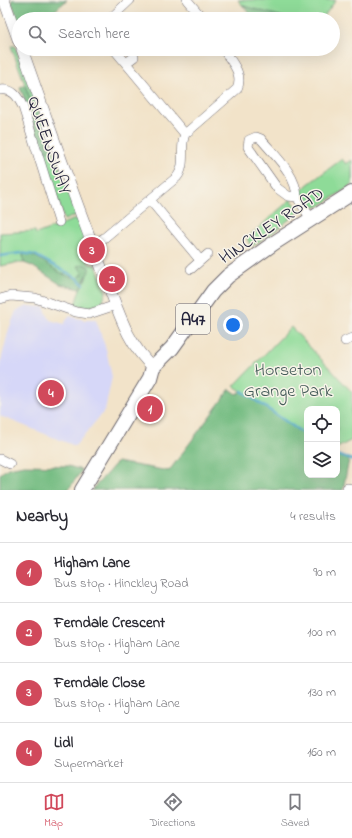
<!DOCTYPE html>
<html lang="en">
<head>
<meta charset="utf-8">
<style>
  :root { --surface:#fff; --page:#f2f2f3; --text:#2b2b33; --muted:#7c7c81; --line:#e1e1e2; --accent:#d1495b }
  body { margin:0; font-family:"Indie Flower",sans-serif; background:var(--page); color:var(--text) }
  .controls { position:absolute; right:12px; bottom:12px; display:grid; overflow:hidden; border-radius:8px; box-shadow:0 4px 16px #0002 }
  .controls button { width:36px; height:36px; display:grid; place-items:center; padding:0; border:0; border-bottom:1px solid var(--line); background:var(--surface); color:var(--text); font:20px sans-serif }
  .you { position:absolute; left:233px; top:325px; width:14px; height:14px; margin:-10px; border:3px solid #fff; border-radius:50%; background:#1a73e8; box-shadow:0 0 0 6px #1a73e833 }
  .badge { display:grid; place-items:center; width:26px; height:26px; border-radius:50%; background:var(--accent); color:#fff; font-size:13px; font-weight:700 }
  .pin { position:absolute; translate:-50% -50%; border:2px solid #fff; box-shadow:0 1px 4px #0006 }
  .list { margin:0; padding:0; list-style:none }
  h2 { display:flex; justify-content:space-between; align-items:center; height:52px; margin:0; padding:0 16px; font-size:17px }
  h2 small { font-size:13px; font-weight:400; color:var(--muted) }
  .list li { display:grid; grid-template-columns:26px 1fr auto; gap:12px; align-items:center; box-sizing:border-box; height:60px; padding:0 16px; border-top:1px solid var(--line) }
  .list b { display:block; font-size:15px; white-space:nowrap }
  .list p { margin:0; font-size:13px; white-space:nowrap; color:var(--muted) }
  .list em { font-size:13px; font-style:normal; color:var(--muted) }
  .icon { flex:none; width:22px; height:22px; fill:none; stroke:currentColor; stroke-width:2; stroke-linecap:round; stroke-linejoin:round }
  .map { position:relative; flex:none; width:352px; height:490px; overflow:hidden }
  .search { position:absolute; background:var(--surface); box-shadow:0 4px 16px #0002; left:12px; right:12px; top:12px; height:44px; display:flex; align-items:center; gap:10px; box-sizing:border-box; padding:0 14px; border-radius:22px; color:var(--muted); font-size:15px }
  .sheet { height:292px; background:var(--surface) }
  nav { display:flex; justify-content:space-around; align-items:center; box-sizing:border-box; height:56px; border-top:1px solid var(--line); background:var(--surface); font-size:11px; color:var(--muted) }
  nav a { display:grid; justify-items:center; gap:2px }
  nav .on { color:var(--accent) }
  .map>svg:first-child { display:block }
</style>
</head>
<body>
<div class="map">
<svg width="352" height="490" viewBox="0 0 352 490">
  <rect width="100%" height="100%" fill="#f7f3e8"/>
  <filter id="ink" filterUnits="userSpaceOnUse"><feTurbulence type="fractalNoise" baseFrequency=".025" numOctaves="2"/><feDisplacementMap in="SourceGraphic" scale="8" xChannelSelector="R" yChannelSelector="G"/><feConvolveMatrix kernelMatrix="1 2 1 2 8 2 1 2 1" color-interpolation-filters="sRGB"/></filter>
  <filter id="wash" filterUnits="userSpaceOnUse"><feTurbulence type="fractalNoise" baseFrequency=".012" numOctaves="4" result="noise"/><feDisplacementMap in="SourceGraphic" scale="16" xChannelSelector="R" yChannelSelector="G"/><feGaussianBlur stdDeviation="0.9" result="paint"/><feColorMatrix in="noise" values="0 0 0 0 0 0 0 0 0 0 0 0 0 0 0 0 0 1.4 0 .05"/><feComposite in="paint" operator="in"/></filter>
  <g filter="url(#wash)">
    <rect width="100%" height="100%" fill="#f2e3c9"/>
    <path fill="#d6d7f8" d="M28 306 44 307 50 320 64 324 69 316 85 320H96L106 349 112 377 105 410 75 446 0 416V364L9 329 16 311Z"/>
    <path fill="#8edb98" stroke="#587e6a" d="M238 0H336L322 19H290L243 6Z
      M11 46H15L77 215 64 220 43 152 49 150Z
      M342 159 346 164 352 160V185L320 206C309 210 305 202 300 192L307 185Z
      M291 199 300 211 276 230 251 247 247 238Z
      M78 218 92 254 87 257 89 264 96 265 106 292 102 303 89 307 75 305 80 289 87 277 83 274 77 278C56 277 43 256 23 253L24 263H16L0 266V233L35 231 36 234Z
      M291 327 352 392V440L337 448V409H307V436L234 386Z"/>
    <path fill="#72bb80" stroke="#4a6e5e" d="M12 0H67L45 19H19V22L11 1Z
      M243 6 290 19H255Z
      M25 85 49 150 43 152 20 87Z
      M23 253C42 254 56 277 77 278L83 274 78 266 84 264 89 267V271L80 289 60 284 32 266 24 263Z
      M230 389 237 394 242 391 307 436V475H337V455L349 459 343 490H92L117 462 169 471Z
      M24 465 68 466 82 470 68 490H0V474L8 468Z"/>
    <g fill="none" stroke-linecap="round" stroke-linejoin="round">
      <path stroke="#4ea7cb" stroke-width="2.5" d="M0 256 21 253 35 255 77 278 83 284
        M242 391 307 436
        M337 455 352 460"/>
    </g>
  </g>
  <g filter="url(#ink)">
    <g fill="none" stroke-linecap="round" stroke-linejoin="round">
      <defs>
        <path id="minor" d="M187 0 203 19
          M110 19 130 0
          M114 49 185 134
          M126 63 134 57
          M0 90C13 88 18 97 23 107L59 222
          M297 197C296 174 275 156 261 139L256 137 249 140 248 147 277 188 288 196 297 197 311 219
          M150 200 200 260
          M93 245 104 238 177 177C187 164 179 148 185 134L237 89C244 74 231 61 223 49
          M191 269 208 254
          M0 299 11 296 35 298 76 312 89 314 116 305
          M345 341 352 338
          M0 459 10 464
          M347 488 352 489"/>
        <path id="tertiary" d="M4 0 19 42
          M22 49C48 123 74 198 103 272 117 305 125 342 153 367"/>
        <path id="primary" d="M82 490 150 378 153 367 172 348 213 291 228 276 274 243 352 193"/>
      </defs>
      <use href="#minor" stroke="#6b666d" stroke-width="10"/>
      <use href="#tertiary" stroke="#6b666d" stroke-width="12"/>
      <use href="#primary" stroke="#6b666d" stroke-width="16"/>
      <use href="#minor" stroke="#fff" stroke-width="9"/>
      <use href="#tertiary" stroke="#fff" stroke-width="11"/>
      <use href="#primary" stroke="#fff" stroke-width="14"/>
    </g>
  </g>
  <g text-anchor="middle" stroke-width="3" stroke-linejoin="round" paint-order="stroke">
    <rect fill="#f7f3e8" stroke="#62616f" stroke-width="1" x="176" y="304" width="34" height="30" rx="3"/>
    <g font-size="17" font-weight="bold" fill="#22223b">
      <text x="193" y="325">A47</text>
    </g>
    <g font-size="18" fill="#22223b" stroke="#f7f3e8">
      <text transform="translate(50 145) rotate(71)" y="6">QUEENSWAY</text>
      <text transform="translate(271 225) rotate(-34)" y="6">HINCKLEY ROAD</text>
    </g>
    <g font-size="18" fill="#425a57" stroke="#f7f3e8">
      <text x="288" y="375">Horseton<tspan x="288" dy="21">Grange Park</tspan></text>
    </g>
  </g>
</svg>
<div class="controls">
<button><svg class="icon" aria-label="locate" viewBox="0 0 24 24"><circle cx="12" cy="12" r="6"/><path d="M12 2v4M12 18v4M2 12h4M18 12h4"/></svg></button>
<button><svg class="icon" aria-label="layers" viewBox="0 0 24 24"><path d="M12 4l9 5-9 5-9-5zM3 14l9 5 9-5"/></svg></button>
</div>
<div class="you"></div>
<div class="pin badge" style="left:150px;top:409px">1</div>
<div class="pin badge" style="left:112px;top:279px">2</div>
<div class="pin badge" style="left:92px;top:250px">3</div>
<div class="pin badge" style="left:51px;top:393px">4</div>
<div class="search"><svg class="icon" aria-label="search" viewBox="0 0 24 24"><circle cx="10" cy="10" r="6"/><path d="M15 15l6 6"/></svg>Search here</div>
</div>
<section class="sheet">
<h2>Nearby<small>4 results</small></h2>
<ul class="list">
<li><span class="badge">1</span><div><b>Higham Lane</b><p>Bus stop · Hinckley Road</p></div><em>90 m</em></li>
<li><span class="badge">2</span><div><b>Ferndale Crescent</b><p>Bus stop · Higham Lane</p></div><em>100 m</em></li>
<li><span class="badge">3</span><div><b>Ferndale Close</b><p>Bus stop · Higham Lane</p></div><em>130 m</em></li>
<li><span class="badge">4</span><div><b>Lidl</b><p>Supermarket</p></div><em>160 m</em></li>
</ul>
</section>
<nav>
<a class="on"><svg class="icon" aria-label="map" viewBox="0 0 24 24"><path d="M3 6l6-2 6 2 6-2v14l-6 2-6-2-6 2zM9 4v14M15 6v14"/></svg>Map</a>
<a><svg class="icon" aria-label="directions" viewBox="0 0 24 24"><path d="M12 3l9 9-9 9-9-9zM9 14v-3h6M13 9l2 2-2 2"/></svg>Directions</a>
<a><svg class="icon" aria-label="saved" viewBox="0 0 24 24"><path d="M7 4h10v16l-5-4-5 4z"/></svg>Saved</a>
</nav>
</body>
</html>
